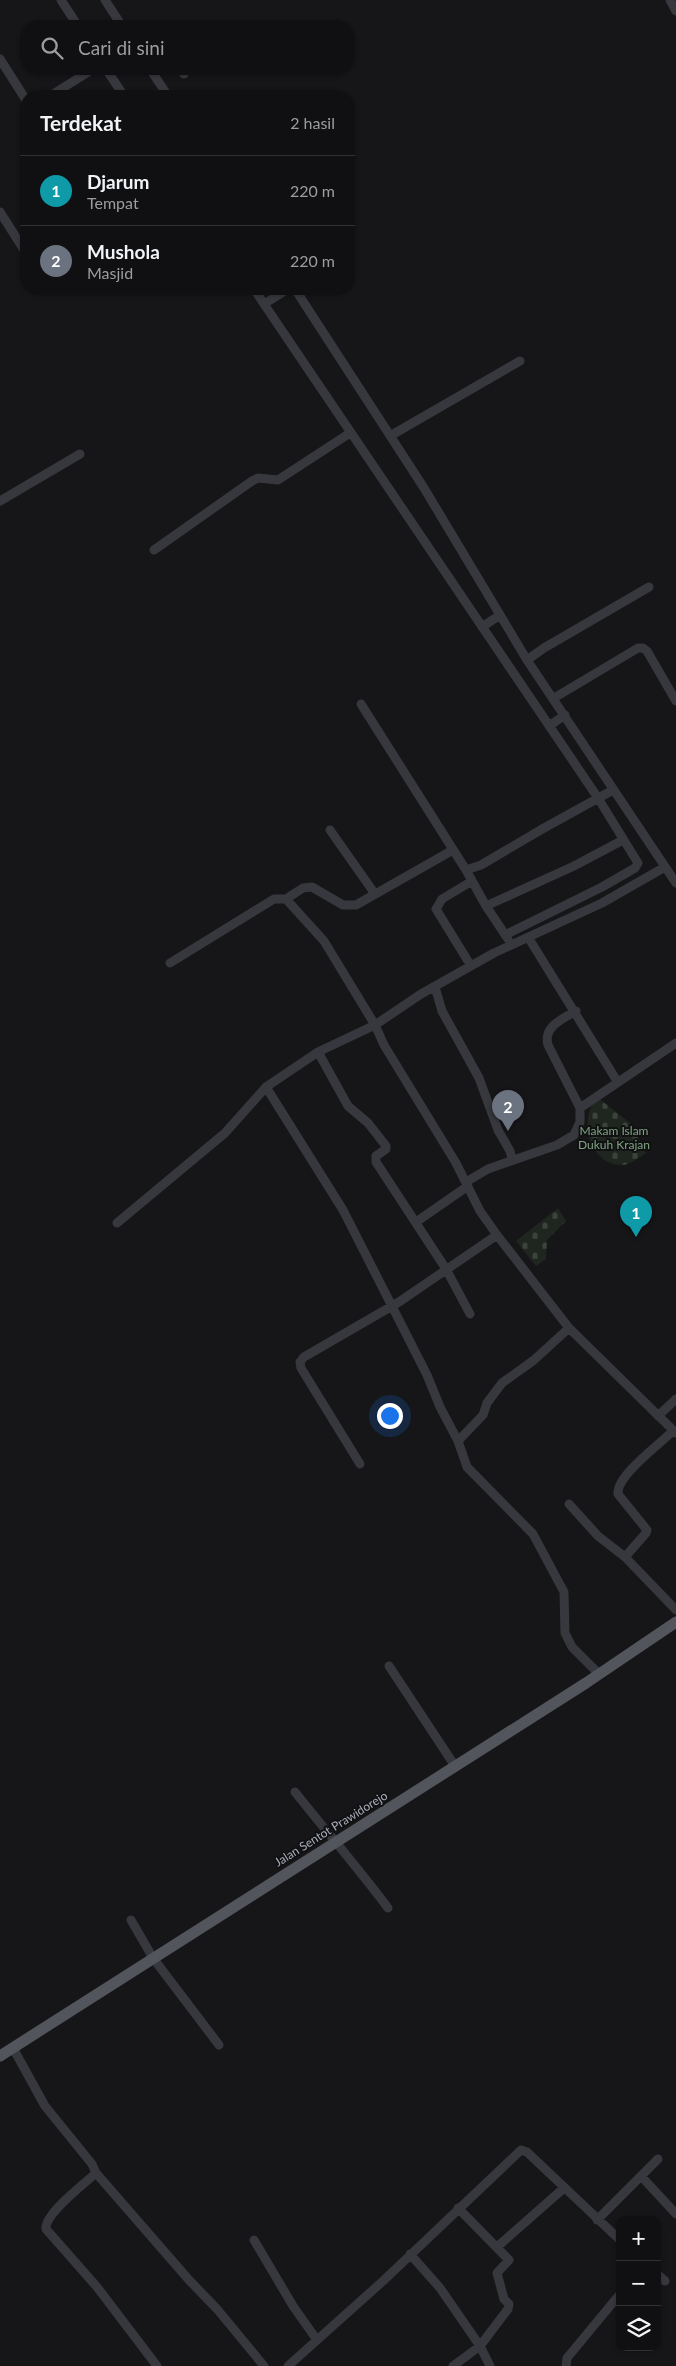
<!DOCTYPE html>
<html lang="id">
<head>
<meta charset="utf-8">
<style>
  :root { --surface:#101012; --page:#19191b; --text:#f1f3f6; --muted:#9c9d9f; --line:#303032; --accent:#8c9099 }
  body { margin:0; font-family:Lato,sans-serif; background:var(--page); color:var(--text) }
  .controls { position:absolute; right:15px; bottom:15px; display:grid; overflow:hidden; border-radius:10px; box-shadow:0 1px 4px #0004 }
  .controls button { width:45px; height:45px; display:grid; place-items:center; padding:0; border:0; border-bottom:1px solid var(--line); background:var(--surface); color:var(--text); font:25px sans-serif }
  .you { position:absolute; left:389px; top:1415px; width:18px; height:18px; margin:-12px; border:4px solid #fff; border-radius:50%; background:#1a73e8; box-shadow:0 0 0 8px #1a73e833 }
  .badge { display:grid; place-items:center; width:32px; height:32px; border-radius:50%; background:var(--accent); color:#fff; font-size:16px; font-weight:700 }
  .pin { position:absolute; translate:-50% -41px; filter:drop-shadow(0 1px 2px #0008) }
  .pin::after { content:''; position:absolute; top:26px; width:18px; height:15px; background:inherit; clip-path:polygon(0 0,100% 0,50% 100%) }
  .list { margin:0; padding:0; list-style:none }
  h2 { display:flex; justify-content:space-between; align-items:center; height:65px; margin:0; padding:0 20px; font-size:21px }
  h2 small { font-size:16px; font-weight:400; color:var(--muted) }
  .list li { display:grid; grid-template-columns:32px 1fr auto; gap:15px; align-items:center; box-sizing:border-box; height:70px; padding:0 20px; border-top:1px solid var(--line) }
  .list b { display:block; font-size:19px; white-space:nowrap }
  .list p { margin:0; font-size:16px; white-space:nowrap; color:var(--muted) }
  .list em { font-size:16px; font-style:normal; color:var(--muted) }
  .icon { flex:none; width:28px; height:28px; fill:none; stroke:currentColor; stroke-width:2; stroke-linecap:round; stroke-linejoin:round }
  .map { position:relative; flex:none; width:676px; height:2366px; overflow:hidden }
  .search { position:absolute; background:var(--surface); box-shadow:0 1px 4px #0004; left:20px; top:20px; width:335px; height:55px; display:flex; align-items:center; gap:12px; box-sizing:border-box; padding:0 18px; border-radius:20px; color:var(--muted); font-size:19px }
  .panel { position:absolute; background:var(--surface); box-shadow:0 1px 4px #0004; left:20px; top:90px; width:335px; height:205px; border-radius:20px }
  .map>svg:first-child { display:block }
</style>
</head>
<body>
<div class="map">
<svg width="676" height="2366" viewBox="0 0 676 2366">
  <defs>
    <pattern id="cemetery-stones" width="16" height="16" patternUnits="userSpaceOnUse" patternTransform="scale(1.25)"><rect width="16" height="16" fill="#1e261f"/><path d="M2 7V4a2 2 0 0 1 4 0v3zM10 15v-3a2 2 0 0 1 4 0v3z" fill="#3c433d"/></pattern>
  </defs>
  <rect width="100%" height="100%" fill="#161618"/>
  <path fill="url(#cemetery-stones)" d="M597 1097 630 1123 646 1153C640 1157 630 1165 622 1165 589 1165 578 1120 597 1097Z
    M558 1208 566 1221 547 1240 546 1259 536 1266 516 1241Z"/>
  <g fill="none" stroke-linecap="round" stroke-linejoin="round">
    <path stroke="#37383d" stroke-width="9" d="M61 0 78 26
      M105 0 122 26
      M670 0 676 11
      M0 59 26 100
      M106 69 124 96
      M150 69 168 96
      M180 69 184 74
      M50 96 93 69
      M0 212 26 253
      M254 289 264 304 288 289
      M295 289 424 488 527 660 676 883
      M264 304 598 798 638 863 635 868 602 887 505 935
      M390 436 520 361
      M0 501 80 454
      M154 550 252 481 258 478 278 480 350 433
      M482 627 500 615
      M527 660 544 648 649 587
      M554 698 638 648H643L647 651 676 701
      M361 704 466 870 481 865 544 828 613 790
      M549 726 565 715
      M330 830 375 894
      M466 870 486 906 574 866 623 840
      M286 899 303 888 312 887 343 905H356L453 850
      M486 906 508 939
      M528 937 617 1081
      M170 963 274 899H286L324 941 375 1025 421 994 494 953 602 903 665 867
      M471 966 436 909 442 899 472 881
      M435 987 442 1011 479 1078 498 1130 510 1151 512 1159
      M576 1011C562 1019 543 1027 548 1045L580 1108
      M318 1052 348 1106 368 1123 386 1146V1149L376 1156V1162L446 1269 470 1314
      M266 1087 343 1210 427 1375 440 1407 458 1441 467 1467 533 1534 564 1592 565 1633 572 1647 599 1674
      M466 1182 488 1169 557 1145 574 1135 580 1122V1108L676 1043
      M416 1222 468 1186
      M117 1223 225 1133 266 1087 318 1052 375 1025 384 1045 456 1163 480 1211 497 1235 569 1328 676 1433
      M658 1416 676 1399
      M673 1431C660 1444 616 1476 618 1494L647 1530 646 1533 625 1557 676 1610
      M458 1441 483 1415 487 1403 502 1383 534 1360 569 1328
      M360 1464 301 1368 300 1362 304 1357 399 1302 497 1235
      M569 1504 598 1536 625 1557
      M389 1666 455 1766
      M295 1792C326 1831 358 1868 388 1908
      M131 1920 153 1958 219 2045
      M13 2048 45 2106 92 2164 96 2173C84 2184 44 2214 46 2229L97 2287 157 2366
      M96 2173 189 2280 217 2309 264 2366
      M641 2176 676 2214
      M458 2208 509 2260 497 2273 504 2299 509 2304 508 2309 480 2346 490 2366
      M597 2220 658 2159
      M254 2240 293 2306 317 2340
      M497 2247 564 2188
      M410 2254 440 2288 480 2346 453 2366
      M657 2274 665 2281
      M288 2366 383 2281 521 2150 527 2152 620 2240
      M566 2366 567 2358 620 2294"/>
    <path stroke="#53555c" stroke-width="11" d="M0 2056 586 1683 676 1622"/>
  </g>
  <g text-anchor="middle" stroke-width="4" stroke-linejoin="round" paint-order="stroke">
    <g font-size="12" fill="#7fa381" stroke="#111113">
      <text x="614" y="1135">Makam Islam<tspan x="614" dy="14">Dukuh Krajan</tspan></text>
    </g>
    <g font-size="12" fill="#a8adb8" stroke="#111113">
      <text transform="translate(331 1829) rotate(-32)" y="4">Jalan Sentot Prawidorejo</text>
    </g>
  </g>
</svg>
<div class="controls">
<button>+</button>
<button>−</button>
<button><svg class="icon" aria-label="layers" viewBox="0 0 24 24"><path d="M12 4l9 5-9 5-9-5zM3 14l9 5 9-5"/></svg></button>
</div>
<div class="you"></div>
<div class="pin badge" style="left:636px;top:1237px;background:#0f9aa8">1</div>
<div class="pin badge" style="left:508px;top:1131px;background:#6b7280">2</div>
<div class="search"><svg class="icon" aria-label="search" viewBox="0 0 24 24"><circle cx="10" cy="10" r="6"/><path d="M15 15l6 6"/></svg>Cari di sini</div>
<section class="panel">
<h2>Terdekat<small>2 hasil</small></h2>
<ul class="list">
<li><span class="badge" style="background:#0f9aa8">1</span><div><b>Djarum</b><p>Tempat</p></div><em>220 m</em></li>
<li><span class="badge" style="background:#6b7280">2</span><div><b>Mushola</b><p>Masjid</p></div><em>220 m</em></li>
</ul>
</section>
</div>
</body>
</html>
